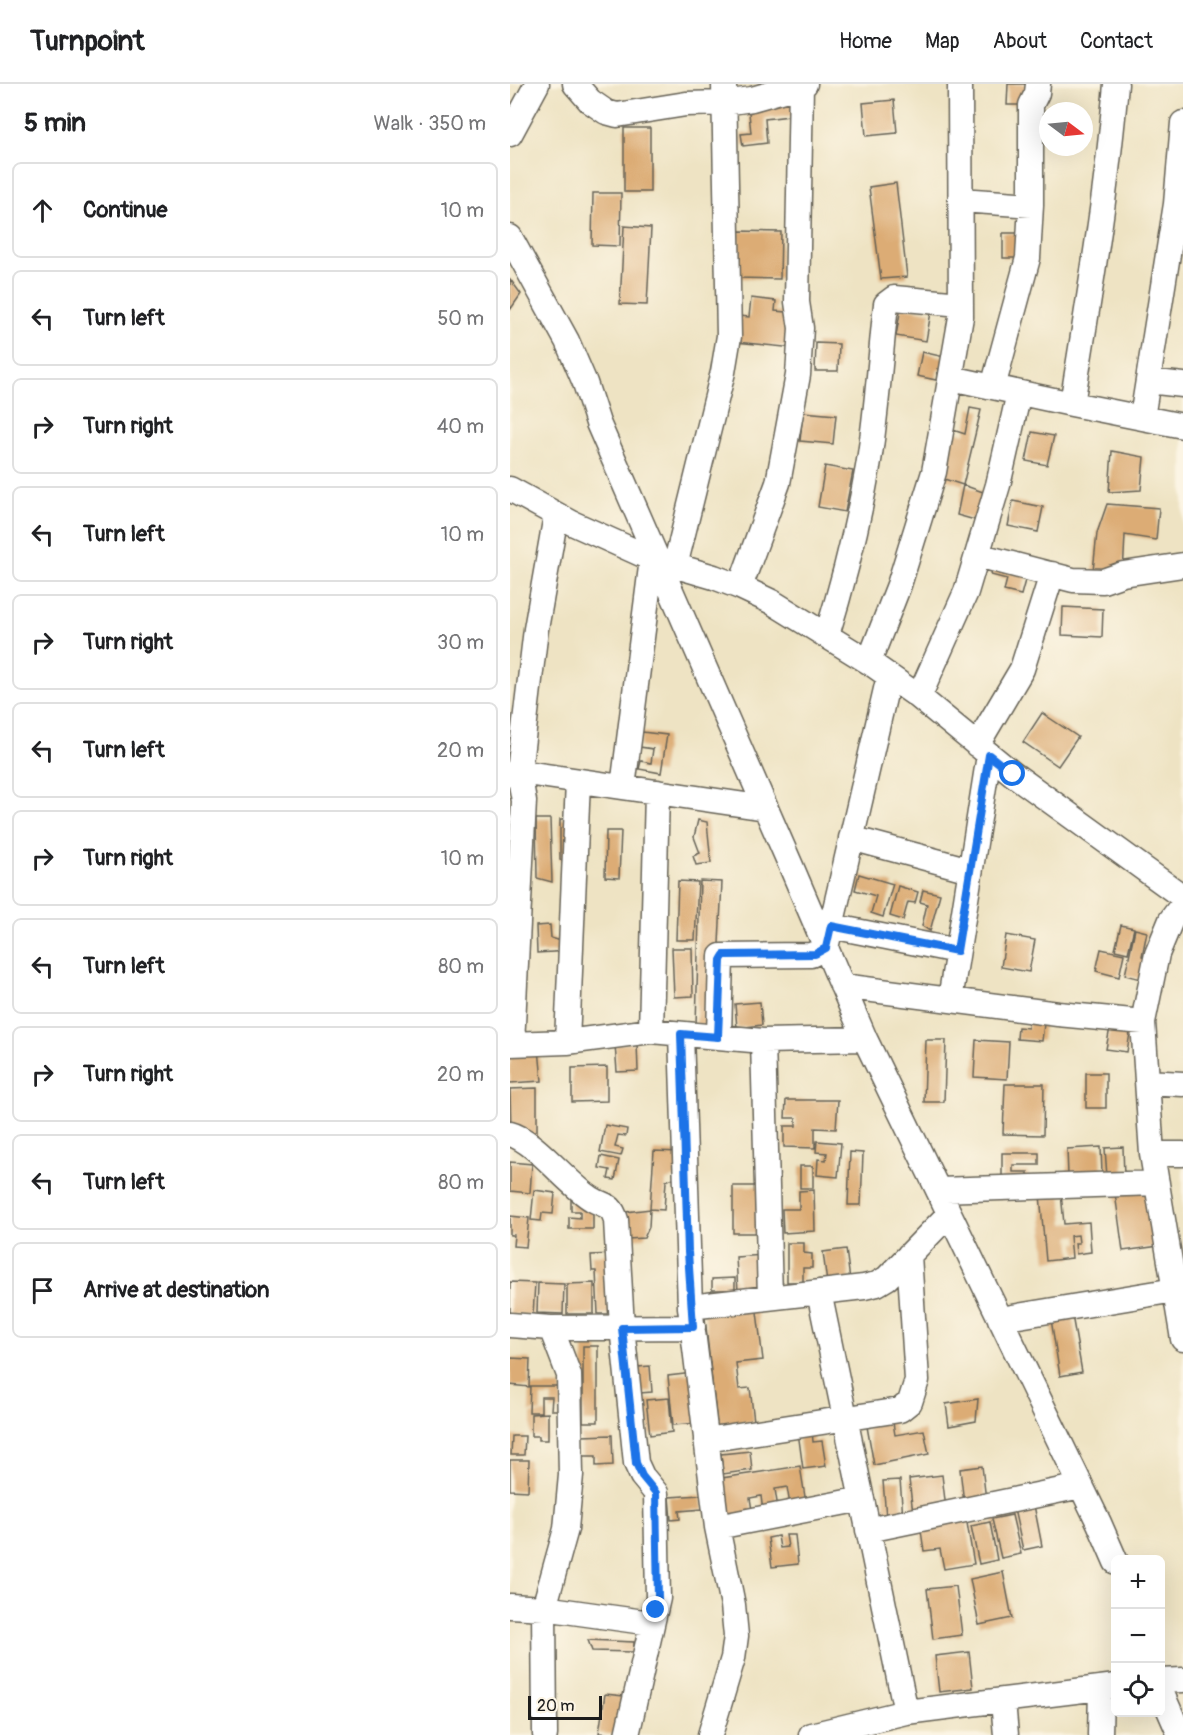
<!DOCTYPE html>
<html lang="en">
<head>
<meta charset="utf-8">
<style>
  :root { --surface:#fff; --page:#f2f2f2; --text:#202124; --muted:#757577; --line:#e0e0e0 }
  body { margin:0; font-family:Pangolin,sans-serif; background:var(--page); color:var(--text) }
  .controls { position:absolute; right:18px; bottom:18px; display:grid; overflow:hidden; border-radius:9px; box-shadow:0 6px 24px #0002 }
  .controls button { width:54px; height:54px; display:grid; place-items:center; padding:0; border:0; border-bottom:2px solid var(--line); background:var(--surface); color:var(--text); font:30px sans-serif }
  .compass { position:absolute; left:529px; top:18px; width:54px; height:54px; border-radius:50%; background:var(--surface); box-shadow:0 6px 24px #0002; rotate:106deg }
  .scale { position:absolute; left:18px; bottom:15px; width:74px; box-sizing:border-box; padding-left:6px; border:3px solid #1c1c1c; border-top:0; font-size:16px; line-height:21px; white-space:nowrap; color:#1c1c1c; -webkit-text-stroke:4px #fcf5e5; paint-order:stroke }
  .stop { position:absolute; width:18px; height:18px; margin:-14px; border:4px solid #1a73e8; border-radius:50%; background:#fff }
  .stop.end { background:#1a73e8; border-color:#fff; box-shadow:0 2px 6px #0008 }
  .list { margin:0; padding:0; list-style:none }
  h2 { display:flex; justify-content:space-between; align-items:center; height:78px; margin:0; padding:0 24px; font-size:26px }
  h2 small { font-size:20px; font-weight:400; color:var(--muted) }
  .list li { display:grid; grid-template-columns:39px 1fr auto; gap:18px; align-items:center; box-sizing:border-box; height:96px; margin:0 12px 12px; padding:0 12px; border:2px solid var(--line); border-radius:9px }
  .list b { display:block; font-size:22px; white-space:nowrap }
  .list em { font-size:20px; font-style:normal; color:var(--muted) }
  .icon { flex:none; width:33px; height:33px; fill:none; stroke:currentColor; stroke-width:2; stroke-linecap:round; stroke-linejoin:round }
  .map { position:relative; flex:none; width:673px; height:1651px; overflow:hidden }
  header { display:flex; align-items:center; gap:36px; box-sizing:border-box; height:84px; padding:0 30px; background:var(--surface); border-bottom:2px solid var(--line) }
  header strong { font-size:28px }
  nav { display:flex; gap:33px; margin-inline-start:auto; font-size:21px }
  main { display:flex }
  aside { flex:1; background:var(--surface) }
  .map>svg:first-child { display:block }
</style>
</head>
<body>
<header>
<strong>Turnpoint</strong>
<nav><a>Home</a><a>Map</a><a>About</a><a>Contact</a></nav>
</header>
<main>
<aside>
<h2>5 min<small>Walk · 350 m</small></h2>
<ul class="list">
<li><svg class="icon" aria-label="ahead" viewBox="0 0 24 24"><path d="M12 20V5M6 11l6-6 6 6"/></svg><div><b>Continue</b></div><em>10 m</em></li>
<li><svg class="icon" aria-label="left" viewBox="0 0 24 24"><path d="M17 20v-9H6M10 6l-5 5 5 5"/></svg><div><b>Turn left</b></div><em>50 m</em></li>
<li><svg class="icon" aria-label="right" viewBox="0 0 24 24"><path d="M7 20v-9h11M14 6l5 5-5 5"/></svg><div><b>Turn right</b></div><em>40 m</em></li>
<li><svg class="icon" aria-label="left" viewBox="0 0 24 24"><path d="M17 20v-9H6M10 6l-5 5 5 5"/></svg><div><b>Turn left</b></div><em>10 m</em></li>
<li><svg class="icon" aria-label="right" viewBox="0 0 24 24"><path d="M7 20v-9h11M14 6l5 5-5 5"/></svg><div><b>Turn right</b></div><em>30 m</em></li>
<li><svg class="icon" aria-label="left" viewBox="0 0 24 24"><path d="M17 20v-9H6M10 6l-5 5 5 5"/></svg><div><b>Turn left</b></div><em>20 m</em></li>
<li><svg class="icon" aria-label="right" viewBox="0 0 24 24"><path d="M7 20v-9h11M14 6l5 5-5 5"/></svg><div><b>Turn right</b></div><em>10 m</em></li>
<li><svg class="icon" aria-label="left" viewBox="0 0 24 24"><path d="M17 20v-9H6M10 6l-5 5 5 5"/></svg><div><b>Turn left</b></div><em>80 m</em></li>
<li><svg class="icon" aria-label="right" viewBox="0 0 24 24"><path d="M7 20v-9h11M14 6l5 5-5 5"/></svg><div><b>Turn right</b></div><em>20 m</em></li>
<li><svg class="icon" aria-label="left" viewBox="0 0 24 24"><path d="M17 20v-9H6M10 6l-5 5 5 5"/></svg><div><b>Turn left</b></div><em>80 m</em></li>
<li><svg class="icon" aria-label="arrive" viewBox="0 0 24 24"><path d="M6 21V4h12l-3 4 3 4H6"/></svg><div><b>Arrive at destination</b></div></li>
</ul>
</aside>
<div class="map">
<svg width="673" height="1651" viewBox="0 0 673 1651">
  <rect width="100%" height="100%" fill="#fcf5e5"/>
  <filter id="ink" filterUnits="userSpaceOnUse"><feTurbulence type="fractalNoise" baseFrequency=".0167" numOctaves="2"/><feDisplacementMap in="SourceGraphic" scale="12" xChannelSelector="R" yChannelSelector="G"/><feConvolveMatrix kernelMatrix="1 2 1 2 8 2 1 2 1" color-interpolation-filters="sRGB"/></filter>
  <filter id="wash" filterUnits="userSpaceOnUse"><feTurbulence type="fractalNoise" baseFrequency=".008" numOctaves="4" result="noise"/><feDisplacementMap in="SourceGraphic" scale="24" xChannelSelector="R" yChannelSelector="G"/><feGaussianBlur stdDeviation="1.35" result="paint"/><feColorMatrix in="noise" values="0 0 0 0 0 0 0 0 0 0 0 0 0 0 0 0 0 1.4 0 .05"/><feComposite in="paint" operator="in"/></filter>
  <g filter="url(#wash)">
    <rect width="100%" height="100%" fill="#eee3c3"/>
    <g id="blocks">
      <path fill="#dcac75" d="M498 0H521V21H497Z
        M285 10 287 31 255 35 257 59 233 62 231 50 241 49 239 29Z
        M384 16 387 49 356 52 353 19Z
        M114 44H140V108H114Z
        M386 99 397 193 371 195 359 103Z
        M83 109H111L110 162 82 161Z
        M114 142 141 144 137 221 110 220Z
        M229 147 271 148 270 195 228 194Z
        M493 149H518V174H493Z
        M0 195 11 210 0 226Z
        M241 214 266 217 265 227 288 229 284 264 226 258 229 232 239 233Z
        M391 223 421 228 416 257 386 252Z
        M306 259 329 260 328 287H305Z
        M412 268 439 274 436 287 428 285 426 296 407 292Z
        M460 324 471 326 453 401 473 408 465 436 447 431 453 401 431 394 443 346 455 350Z
        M293 328 326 331 323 360 290 357Z
        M522 348 544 352 537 381 516 377Z
        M602 367 634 373 631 406 599 408Z
        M315 382 343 387 335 428 308 423Z
        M503 417 533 423 528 448 498 442Z
        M597 420 649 424 646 456 615 451 613 490 583 487 587 449Z
        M483 480 517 489 511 511 494 507 497 495 481 491Z
        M553 523 593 525 592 553 552 551Z
        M532 629 568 653 548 682 513 658Z
        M132 648 157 651 151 689 129 685 131 677 141 679 143 665 130 663Z
        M26 735H40L42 798 27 794Z
        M50 735H60L61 776H50Z
        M188 736 197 738 201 779 186 781 183 772 190 769 184 753Z
        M96 747H111L109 794 95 793Z
        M349 790 383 800 373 833 361 829 366 812 345 806Z
        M168 797 188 798 185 856H166Z
        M190 797 212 798 205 941H186Z
        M388 802 408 808 405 819 398 818 393 836 380 832Z
        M413 806 430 810 420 847 412 842 417 820 410 818Z
        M40 841 41 854 51 857 59 867 27 869 26 842Z
        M611 841 624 844 618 869 605 866Z
        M625 845 637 848 632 872 635 873 631 895 615 891Z
        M496 851 525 856 519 888 491 883Z
        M162 864H182L183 912 164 913Z
        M591 865 614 870 609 893 586 887Z
        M250 918 252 941 227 944 225 920Z
        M535 931 532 957 507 955 508 943 518 944 519 935Z
        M601 938 621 942 617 968 596 965Z
        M416 956H436L434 1018H414Z
        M466 956 499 958 497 995 464 993Z
        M127 959 128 987 107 988 105 960Z
        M29 965 32 997 0 999V968Z
        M97 983V1017L62 1018V984Z
        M576 989H596V1024H576Z
        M495 1000H534L533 1051 493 1050Z
        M27 1004V1054L1 1046 0 1005Z
        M276 1016H328L326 1045 305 1044V1064L274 1063V1042H286V1034H275Z
        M95 1041 117 1045 116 1052 108 1051 105 1063 113 1065 111 1072 90 1068Z
        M307 1057 331 1059 328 1093 307 1091 308 1075 316 1076 317 1069 306 1068Z
        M591 1063 592 1090 558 1091 557 1065Z
        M613 1063 614 1092 597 1093 595 1064Z
        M144 1067 170 1068 168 1092 156 1097 154 1126 140 1125Z
        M340 1068 353 1069 351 1121H338Z
        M492 1069H529V1081H503V1088H518V1096H492Z
        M91 1072 109 1076 105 1096 98 1095 100 1086 89 1084Z
        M0 1078 22 1080 20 1109 0 1107Z
        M290 1082H303V1104H290Z
        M223 1102H252V1149H223Z
        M641 1104 649 1162 613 1167 605 1109Z
        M24 1106 45 1109 43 1130 32 1129 31 1137 21 1136Z
        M304 1106 305 1147 273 1149 272 1125H289V1107Z
        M551 1109 554 1140 579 1138 581 1168 566 1170 565 1159H569L568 1151 560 1152 562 1174 536 1177 530 1111Z
        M61 1116H83V1145H59V1133L70 1134V1127H61Z
        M140 1125 139 1143 134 1154 118 1155 116 1128Z
        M0 1132 19 1134 16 1163 3 1162 4 1151H0Z
        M277 1159H294V1169L302 1170V1184H293V1198H277Z
        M336 1165 340 1196 317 1199 313 1168Z
        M104 1170 106 1230H88L86 1187H82L81 1171Z
        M254 1171 256 1206 228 1208 226 1173Z
        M225 1194V1206H202V1195Z
        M0 1198 25 1199 23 1231 0 1230Z
        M28 1199 54 1200 53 1230 27 1229Z
        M84 1199V1230H57V1200Z
        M246 1220 253 1276 226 1279 229 1305 240 1304 244 1337 207 1342 194 1225 218 1222 220 1231 219 1223Z
        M562 1231 572 1288 550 1292 541 1235Z
        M73 1262H88V1338H73Z
        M0 1274 20 1275 19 1303 0 1301Z
        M140 1282 142 1308 130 1309 128 1283Z
        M183 1289 188 1339 163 1341 158 1292Z
        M20 1302H52V1326H41L42 1313H31V1328H19Z
        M159 1314 162 1348 140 1351 136 1316Z
        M468 1315 466 1337 439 1342 436 1320Z
        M38 1329V1356H29V1352H21V1330Z
        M382 1332 385 1351 414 1346 419 1370 364 1381 356 1337Z
        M302 1346 303 1358 312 1357 316 1382 293 1385 288 1348Z
        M102 1351 103 1381 86 1382V1372H72L71 1352Z
        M2 1352H15L14 1371H1Z
        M240 1367 242 1386 213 1390 211 1370Z
        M0 1376H19L18 1407 0 1406Z
        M290 1382 296 1419 280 1421 277 1403 265 1405 268 1425 253 1428 251 1412 240 1414 243 1432 219 1436 212 1394Z
        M472 1382 476 1416 454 1419 450 1385Z
        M432 1391 436 1425 403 1429 399 1395Z
        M390 1396 393 1432 376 1433 373 1397Z
        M191 1411 193 1425 169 1427 170 1435 161 1436 159 1413Z
        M524 1421 532 1462 513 1466 504 1425Z
        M502 1431 511 1470 491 1474 482 1435Z
        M456 1433 464 1480 434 1485 430 1465 414 1467 410 1440Z
        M480 1438 487 1476 469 1480 461 1442Z
        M276 1451H285L288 1480 262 1483 258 1454 268 1452 270 1464 278 1463Z
        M493 1488 502 1534 469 1541 460 1495Z
        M446 1502 452 1551 423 1555 417 1505Z
        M78 1556 124 1558V1568L82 1567Z
        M459 1568 463 1604 429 1608 425 1572Z
        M95 1610 123 1613 114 1651 89 1649Z"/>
    </g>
  </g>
  <g filter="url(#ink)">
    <use href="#blocks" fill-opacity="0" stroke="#666256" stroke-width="1.5"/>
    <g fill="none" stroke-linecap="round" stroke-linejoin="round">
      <defs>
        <path id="minor" d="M65 0 80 17 96 28 107 31 176 20 214 19 242 15 295 0
          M0 50 27 0
          M450 116 521 121
          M0 153 57 257 75 299 88 339 281 782 355 955 589 1439 606 1478
          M441 294 562 320 673 342
          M638 297 673 301
          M483 303 518 174 521 121V21L527 9 528 0
          M562 320C579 214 597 108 606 0
          M632 334 666 120 673 39
          M0 405 62 439 142 475 204 493 230 503 262 518 359 578 409 613 503 690 673 813
          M467 471 563 496 593 497 613 490 673 481
          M165 482 213 288 219 252 214 0
          M230 503 268 399 288 291 291 244 287 218 291 1
          M317 551C334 496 348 440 358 383 367 329 370 274 376 220L384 214 451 220
          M359 578 389 501 424 388 451 233 450 0
          M409 613 456 508 488 401 509 309
          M467 661 512 585 542 490
          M0 690 9 688 256 724
          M113 703 142 475
          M341 754 460 786
          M673 820 661 836 647 870 633 938 642 1070 673 1255
          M321 842 447 867
          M332 902 548 930 633 938
          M440 916 479 671
          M141 947 147 708
          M171 950 180 1223 207 1443 223 1521 226 1552 223 1574 200 1651
          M209 953 211 872 301 871 316 864 379 592
          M253 957 260 1213
          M57 958 68 697
          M0 960 57 958 141 947 253 957 355 955
          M2 960 14 717 9 688 26 545 46 431
          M637 998 673 1000
          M0 1050C25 1056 58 1101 82 1115 95 1123 101 1119 106 1136L112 1243 126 1379 132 1392 146 1409 148 1514 117 1651
          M642 1070H673
          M428 1106 647 1099
          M309 1208 396 1628
          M180 1223 354 1203 367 1200 377 1194 439 1130
          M490 1235 665 1206
          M0 1241 41 1244 183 1243
          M196 1356 390 1326 400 1318 407 1296 399 1171
          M207 1443 352 1415
          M358 1446 571 1402
          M0 1522 34 1524 141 1539
          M650 1597 673 1596
          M650 1605 670 1651
          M493 1617 496 1651
          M35 1651 34 1524 56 1445 61 1391 59 1291 41 1244
          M301 1651 396 1628 606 1602
          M590 1651 591 1604"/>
      </defs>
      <use href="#minor" stroke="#666256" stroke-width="27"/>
      <use href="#minor" stroke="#fff" stroke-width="24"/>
    </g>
  </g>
  <g fill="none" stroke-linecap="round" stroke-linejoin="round" filter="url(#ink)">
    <path stroke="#1a73e8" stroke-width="8" d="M146 1526 148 1514 146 1409 132 1392 126 1379 112 1244 183 1243 178 1168 171 950 208 953 211 876 214 871 305 870 316 864 321 842 447 867 479 671 503 690"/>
  </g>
</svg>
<div class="controls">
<button>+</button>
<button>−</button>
<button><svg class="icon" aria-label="locate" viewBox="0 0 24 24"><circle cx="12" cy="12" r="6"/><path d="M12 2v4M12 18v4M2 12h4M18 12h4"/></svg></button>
</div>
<svg class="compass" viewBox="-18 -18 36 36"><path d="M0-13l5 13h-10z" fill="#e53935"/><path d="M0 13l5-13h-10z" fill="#757577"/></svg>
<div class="scale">20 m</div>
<div class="stop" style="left:503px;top:690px"></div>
<div class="stop end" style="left:146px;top:1526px"></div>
</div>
</main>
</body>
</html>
